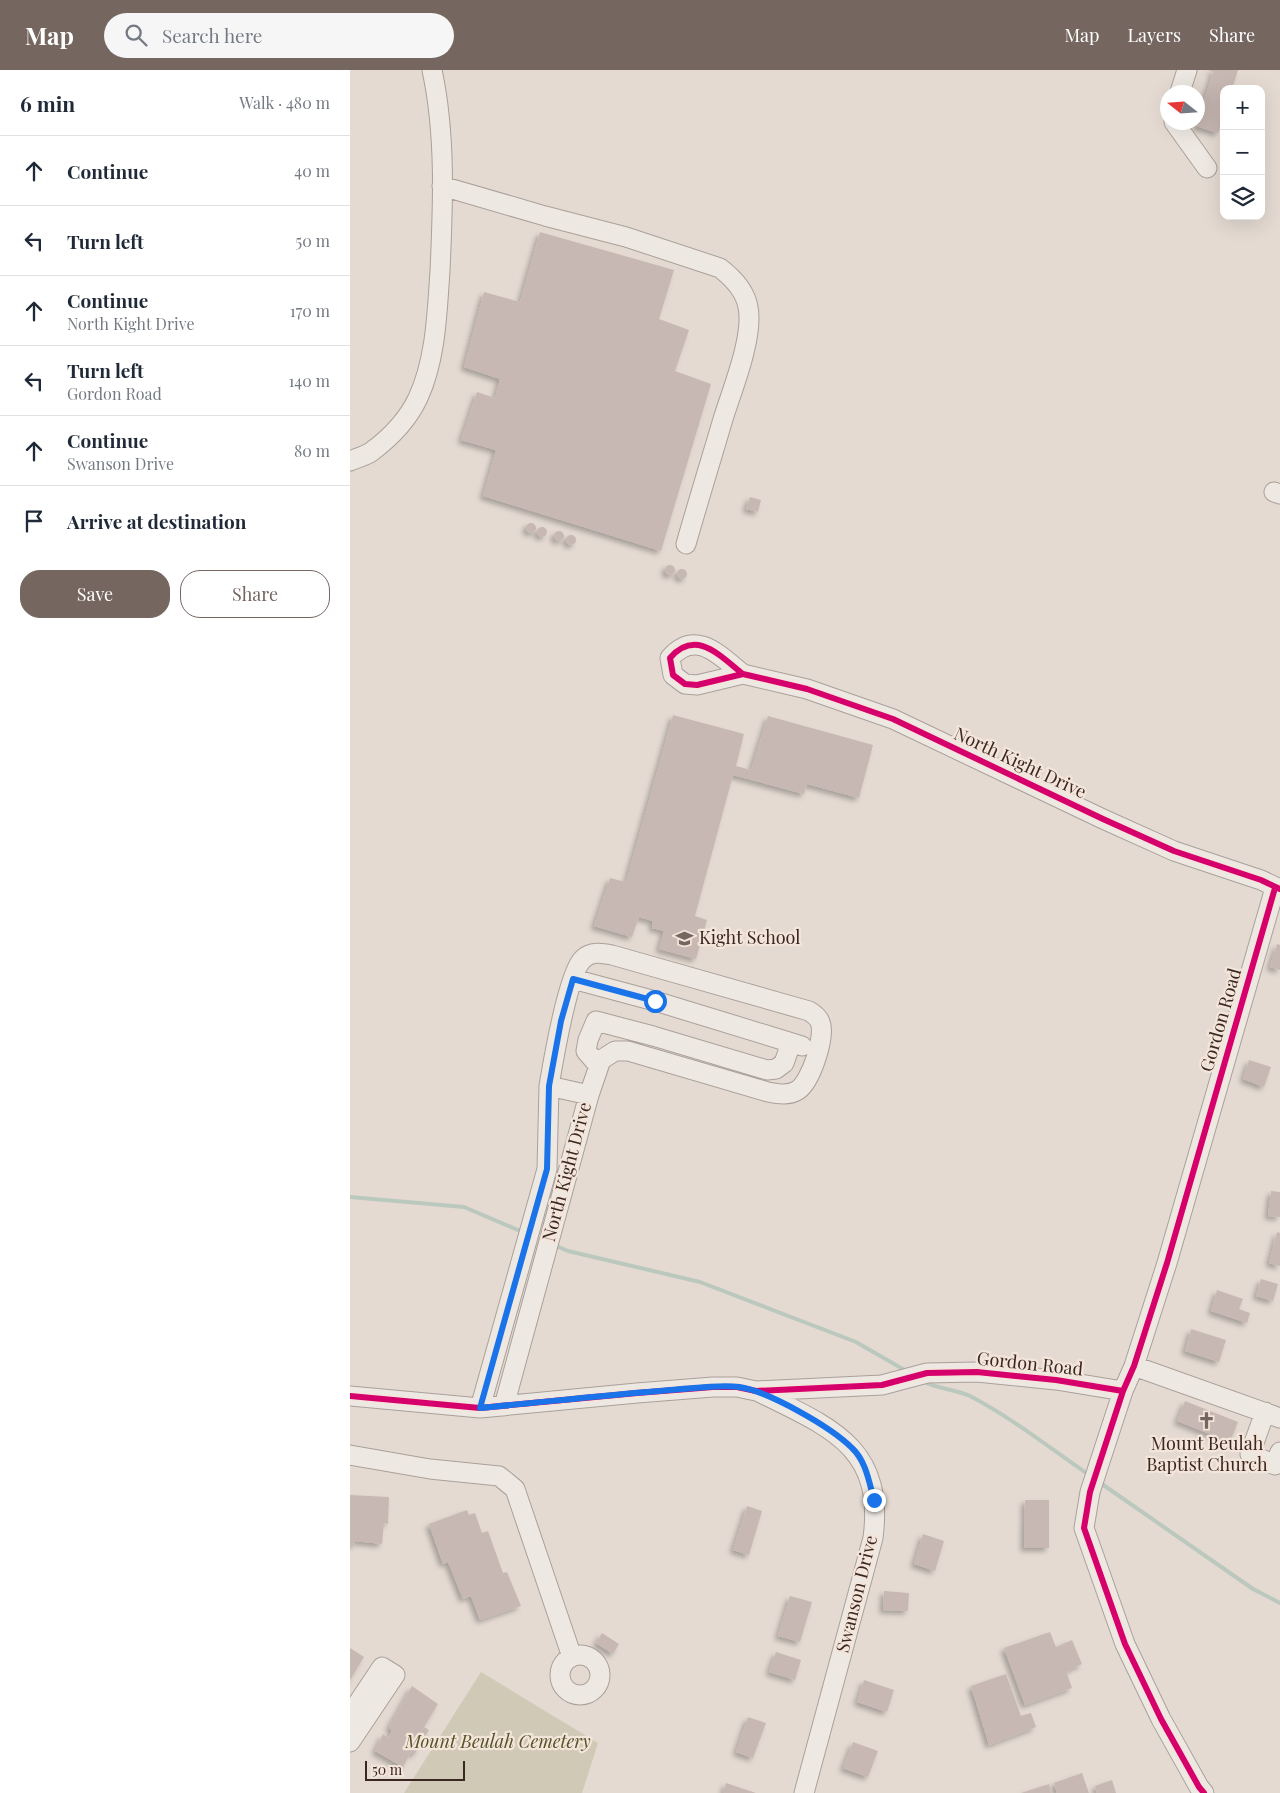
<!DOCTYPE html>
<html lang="en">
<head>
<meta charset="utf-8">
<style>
  :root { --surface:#fff; --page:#f6f6f7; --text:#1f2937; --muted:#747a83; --line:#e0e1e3; --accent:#766660 }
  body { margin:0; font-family:"Playfair Display",serif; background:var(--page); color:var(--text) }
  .controls { position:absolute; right:15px; top:15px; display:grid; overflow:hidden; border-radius:10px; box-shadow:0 5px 20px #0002 }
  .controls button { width:45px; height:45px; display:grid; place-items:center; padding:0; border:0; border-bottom:1px solid var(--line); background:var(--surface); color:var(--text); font:25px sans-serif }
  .compass { position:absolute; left:810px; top:15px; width:45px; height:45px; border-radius:50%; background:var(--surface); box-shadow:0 5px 20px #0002; rotate:287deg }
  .scale { position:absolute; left:15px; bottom:12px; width:100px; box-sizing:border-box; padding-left:5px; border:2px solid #3a2722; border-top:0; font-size:14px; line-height:18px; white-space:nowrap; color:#3a2722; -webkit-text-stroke:4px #f4e5da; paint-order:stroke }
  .stop { position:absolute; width:15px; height:15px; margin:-11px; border:4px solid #1a73e8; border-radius:50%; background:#fff }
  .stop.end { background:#1a73e8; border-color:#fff; box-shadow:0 1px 5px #0008 }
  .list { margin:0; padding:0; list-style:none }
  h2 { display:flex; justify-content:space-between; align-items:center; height:65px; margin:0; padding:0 20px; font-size:21px }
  h2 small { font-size:16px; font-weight:400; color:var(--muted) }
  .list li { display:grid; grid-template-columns:32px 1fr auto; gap:15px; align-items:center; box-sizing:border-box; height:70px; padding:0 20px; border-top:1px solid var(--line) }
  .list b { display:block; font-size:19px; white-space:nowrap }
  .list p { margin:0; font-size:16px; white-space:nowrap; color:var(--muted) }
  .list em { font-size:16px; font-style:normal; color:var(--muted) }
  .actions { display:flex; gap:10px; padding:15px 20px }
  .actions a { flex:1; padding:11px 0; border:1px solid var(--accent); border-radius:20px; text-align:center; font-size:18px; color:var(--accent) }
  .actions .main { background:var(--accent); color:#fff }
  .icon { flex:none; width:28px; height:28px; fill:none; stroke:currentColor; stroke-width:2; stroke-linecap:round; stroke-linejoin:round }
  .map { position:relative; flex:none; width:930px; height:1723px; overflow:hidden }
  header { display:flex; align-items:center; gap:30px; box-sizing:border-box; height:70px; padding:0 25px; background:var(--accent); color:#fff }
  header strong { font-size:24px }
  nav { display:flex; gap:28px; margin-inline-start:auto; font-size:18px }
  .search { width:350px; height:45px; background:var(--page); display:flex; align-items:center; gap:12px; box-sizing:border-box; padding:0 18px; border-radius:28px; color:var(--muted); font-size:19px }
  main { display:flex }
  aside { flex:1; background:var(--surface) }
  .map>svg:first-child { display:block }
</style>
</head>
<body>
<header>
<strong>Map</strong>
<div class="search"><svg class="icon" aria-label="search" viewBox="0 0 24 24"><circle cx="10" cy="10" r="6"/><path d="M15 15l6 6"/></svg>Search here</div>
<nav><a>Map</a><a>Layers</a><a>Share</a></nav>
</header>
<main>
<aside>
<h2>6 min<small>Walk · 480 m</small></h2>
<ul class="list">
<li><svg class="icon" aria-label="ahead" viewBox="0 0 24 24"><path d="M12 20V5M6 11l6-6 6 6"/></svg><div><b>Continue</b></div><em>40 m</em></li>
<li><svg class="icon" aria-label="left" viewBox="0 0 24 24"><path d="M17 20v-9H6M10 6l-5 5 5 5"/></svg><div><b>Turn left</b></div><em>50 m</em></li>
<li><svg class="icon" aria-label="ahead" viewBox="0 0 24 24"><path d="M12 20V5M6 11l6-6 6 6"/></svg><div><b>Continue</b><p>North Kight Drive</p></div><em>170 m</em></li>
<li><svg class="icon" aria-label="left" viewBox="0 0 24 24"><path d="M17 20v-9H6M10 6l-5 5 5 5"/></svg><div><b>Turn left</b><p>Gordon Road</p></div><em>140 m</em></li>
<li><svg class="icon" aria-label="ahead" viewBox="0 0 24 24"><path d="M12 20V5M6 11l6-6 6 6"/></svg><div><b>Continue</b><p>Swanson Drive</p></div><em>80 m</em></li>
<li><svg class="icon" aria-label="arrive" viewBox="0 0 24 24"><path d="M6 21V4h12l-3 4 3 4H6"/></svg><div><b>Arrive at destination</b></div></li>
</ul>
<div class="actions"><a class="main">Save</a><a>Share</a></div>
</aside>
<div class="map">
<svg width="930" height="1723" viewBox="0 0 930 1723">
  <defs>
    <filter id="shadow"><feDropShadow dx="-3.5" dy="3.5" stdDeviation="2.5" flood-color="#0004"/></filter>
  </defs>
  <rect width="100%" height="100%" fill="#e4dad2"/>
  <path fill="#d0c9b5" d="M131 1602 248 1673 232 1723H54Z"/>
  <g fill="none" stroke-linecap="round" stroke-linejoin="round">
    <path stroke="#bbc8bd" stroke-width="4" d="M0 1127 114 1137 175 1163
      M204 1175 218 1181 350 1212 506 1272 558 1302
      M572 1311C587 1319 605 1319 620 1326 662 1348 700 1378 739 1405
      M749 1412 903 1519 930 1533"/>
  </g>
  <path fill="#c8b8b3" filter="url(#shadow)" d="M858 0H888L882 19H874V46L868 63 846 56 863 2Z
    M190 162 324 200 309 249 339 260 325 301 361 314 311 481 133 426 146 380 111 370 127 322 145 328 150 309 114 297 134 222 170 232Z
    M400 427 411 430 408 442 396 439Z
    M176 458a5 5 0 1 1 10 0a5 5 0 1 1-10 0Z
    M187 462a5 5 0 1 1 10 0a5 5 0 1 1-10 0Z
    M204 466a5 5 0 1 1 10 0a5 5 0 1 1-10 0Z
    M216 470a5 5 0 1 1 10 0a5 5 0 1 1-10 0Z
    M315 500a5 5 0 1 1 10 0a5 5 0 1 1-10 0Z
    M327 504a5 5 0 1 1 10 0a5 5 0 1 1-10 0Z
    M323 645 394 664 386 696 401 700 418 646 523 675 509 728 457 714 454 724 383 705 345 846 357 850 346 889 309 879 314 861 302 858 303 851 289 847 282 867 244 856 260 808 276 812Z
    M927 874 930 875V900L920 897Z
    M899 990 921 997 914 1017 893 1009Z
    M921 1121 930 1122V1147L918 1146Z
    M927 1162 930 1163V1196L919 1193Z
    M911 1209 928 1214 923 1231 906 1226Z
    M867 1220 893 1229 889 1239 900 1243 897 1253 861 1241Z
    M841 1259 876 1270 869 1292 835 1281Z
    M835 1331 888 1352 880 1372 827 1351Z
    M0 1425 39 1427 38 1454 34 1453 32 1474 5 1471 4 1476 0 1475Z
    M675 1430H699V1478H674Z
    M397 1436 412 1441 399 1485 383 1480Z
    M117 1440 119 1445 125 1443 132 1463 138 1461 153 1503 157 1502 171 1536 130 1550 121 1526 113 1529 98 1492 93 1494 79 1454Z
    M573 1464 594 1471 585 1501 564 1494Z
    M534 1521 559 1523 558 1541 533 1540Z
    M440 1526 462 1532 450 1572 428 1566Z
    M700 1562 706 1577 722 1570 732 1594 716 1601 722 1618 675 1635 654 1578Z
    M252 1563 269 1574 263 1584 246 1573Z
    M0 1578 14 1587 0 1610Z
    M426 1582 451 1590 445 1610 419 1602Z
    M656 1604 671 1646 681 1643 686 1657 639 1675 621 1616Z
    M514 1610 544 1620 537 1642 507 1632Z
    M62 1616 88 1634 74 1657 79 1660 64 1685 61 1682 53 1697 25 1681 33 1664 38 1668 42 1661 39 1657Z
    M398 1647 416 1653 403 1688 386 1682Z
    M503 1672 528 1681 518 1707 493 1698Z
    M732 1703 739 1723H707L704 1713Z
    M762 1710 766 1723H747L745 1716Z
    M376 1713 406 1723H373Z
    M699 1714 701 1723H671Z"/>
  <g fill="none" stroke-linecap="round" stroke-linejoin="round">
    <defs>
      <path id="minor" d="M830 22 837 0
        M824 52 857 98
        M92 116 195 146 276 167 370 198C383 208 395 220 398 237 404 267 382 320 373 349 361 390 348 432 336 474
        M0 391C7 388 15 386 21 382 40 368 58 349 68 328 86 289 87 243 90 201 93 135 96 65 82 0
        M924 422 930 424
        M393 604C370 586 346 558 320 588L323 605 335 614 347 615 393 604 457 619 543 649 753 749 824 781 911 810 930 819
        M223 909 305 931 452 976
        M249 996 236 981 238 970 246 951 303 966 417 1000 426 999 434 993 441 973
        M199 1016C203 992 218 902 233 889 241 881 252 883 262 885L459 941C464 944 468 947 470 952 476 966 461 1011 448 1020 439 1026 428 1024 418 1022L278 981H265L251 990 239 1025
        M784 1296 930 1348
        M409 1322C479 1357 535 1376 523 1468L454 1723
        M0 1326 130 1338 287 1323 363 1317H387L406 1321 532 1315 577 1303 627 1302 706 1310 773 1321
        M130 1338 197 1099 199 1016 239 1025 154 1336
        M915 1342 900 1384 925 1395 930 1382
        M0 1385 80 1399 149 1406 165 1419 222 1587
        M210 1605a20 20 0 1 1 40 0a20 20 0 1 1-40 0Z
        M0 1645 32 1597 45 1605 0 1672
        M854 1723 849 1717 811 1649 775 1574 734 1458 740 1422 773 1321 784 1296 817 1193 925 818"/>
    </defs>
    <use href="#minor" stroke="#aaa09a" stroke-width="21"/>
    <use href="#minor" stroke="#ede8e2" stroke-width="19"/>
    <defs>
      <path id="cycleway" d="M393 604C370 586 346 558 320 588L323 605 335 614 347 615 393 604 457 619 543 649 753 749 824 781 911 810 930 819
        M0 1326 130 1338 287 1323 363 1317H387L406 1321 532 1315 577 1303 627 1302 706 1310 773 1321
        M854 1723 849 1717 811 1649 775 1574 734 1458 740 1422 773 1321 784 1296 817 1193 925 818"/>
    </defs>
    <use href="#cycleway" stroke="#f4e5da" stroke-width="9"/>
    <use href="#cycleway" stroke="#d6006c" stroke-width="6"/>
  </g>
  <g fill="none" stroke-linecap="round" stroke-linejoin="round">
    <path stroke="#1a73e8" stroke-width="6" d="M305 931 223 909 211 951 199 1016 197 1099 130 1338C194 1332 257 1325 320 1320 340 1319 370 1314 389 1317 418 1321 481 1357 502 1378 516 1391 519 1412 524 1430"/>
  </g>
  <defs>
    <symbol id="school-bare" viewBox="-9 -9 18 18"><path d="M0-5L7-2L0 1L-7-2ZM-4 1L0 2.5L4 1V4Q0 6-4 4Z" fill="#766660" stroke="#f4e5da" stroke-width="2.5" paint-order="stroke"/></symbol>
    <symbol id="church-bare" viewBox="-9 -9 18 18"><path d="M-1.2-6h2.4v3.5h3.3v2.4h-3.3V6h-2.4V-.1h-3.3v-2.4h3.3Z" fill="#766660" stroke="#f4e5da" stroke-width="2.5" paint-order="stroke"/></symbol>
  </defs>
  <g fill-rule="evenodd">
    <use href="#school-bare" x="322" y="856" width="25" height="25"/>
    <use href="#church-bare" x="844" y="1338" width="25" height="25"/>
  </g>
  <g text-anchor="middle" stroke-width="4.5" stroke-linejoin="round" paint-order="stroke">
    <g font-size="18" fill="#3a2722" stroke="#f4e5da">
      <text transform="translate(670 693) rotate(25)" y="6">North Kight Drive</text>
      <text transform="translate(871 950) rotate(-74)" y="6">Gordon Road</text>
      <text transform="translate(217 1102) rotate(-75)" y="6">North Kight Drive</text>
      <text transform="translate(680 1294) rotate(6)" y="6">Gordon Road</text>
      <text transform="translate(507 1524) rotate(-76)" y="6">Swanson Drive</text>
    </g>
    <g font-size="18" fill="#3a2722" stroke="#f4e5da" text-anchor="start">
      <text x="349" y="874">Kight School</text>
      <text x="857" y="1380" text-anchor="middle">Mount Beulah<tspan x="857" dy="21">Baptist Church</tspan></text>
    </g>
    <g font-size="18" font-style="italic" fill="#55542a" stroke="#f4e5da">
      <text x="148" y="1678">Mount Beulah Cemetery</text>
    </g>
  </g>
</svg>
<div class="controls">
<button>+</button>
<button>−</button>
<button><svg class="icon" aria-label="layers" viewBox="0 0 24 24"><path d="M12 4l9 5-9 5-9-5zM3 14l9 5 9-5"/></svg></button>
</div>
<svg class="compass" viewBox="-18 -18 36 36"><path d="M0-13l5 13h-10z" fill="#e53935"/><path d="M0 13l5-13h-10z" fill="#747a83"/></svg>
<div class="scale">50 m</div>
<div class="stop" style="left:305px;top:931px"></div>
<div class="stop end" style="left:524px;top:1430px"></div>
</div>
</main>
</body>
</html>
